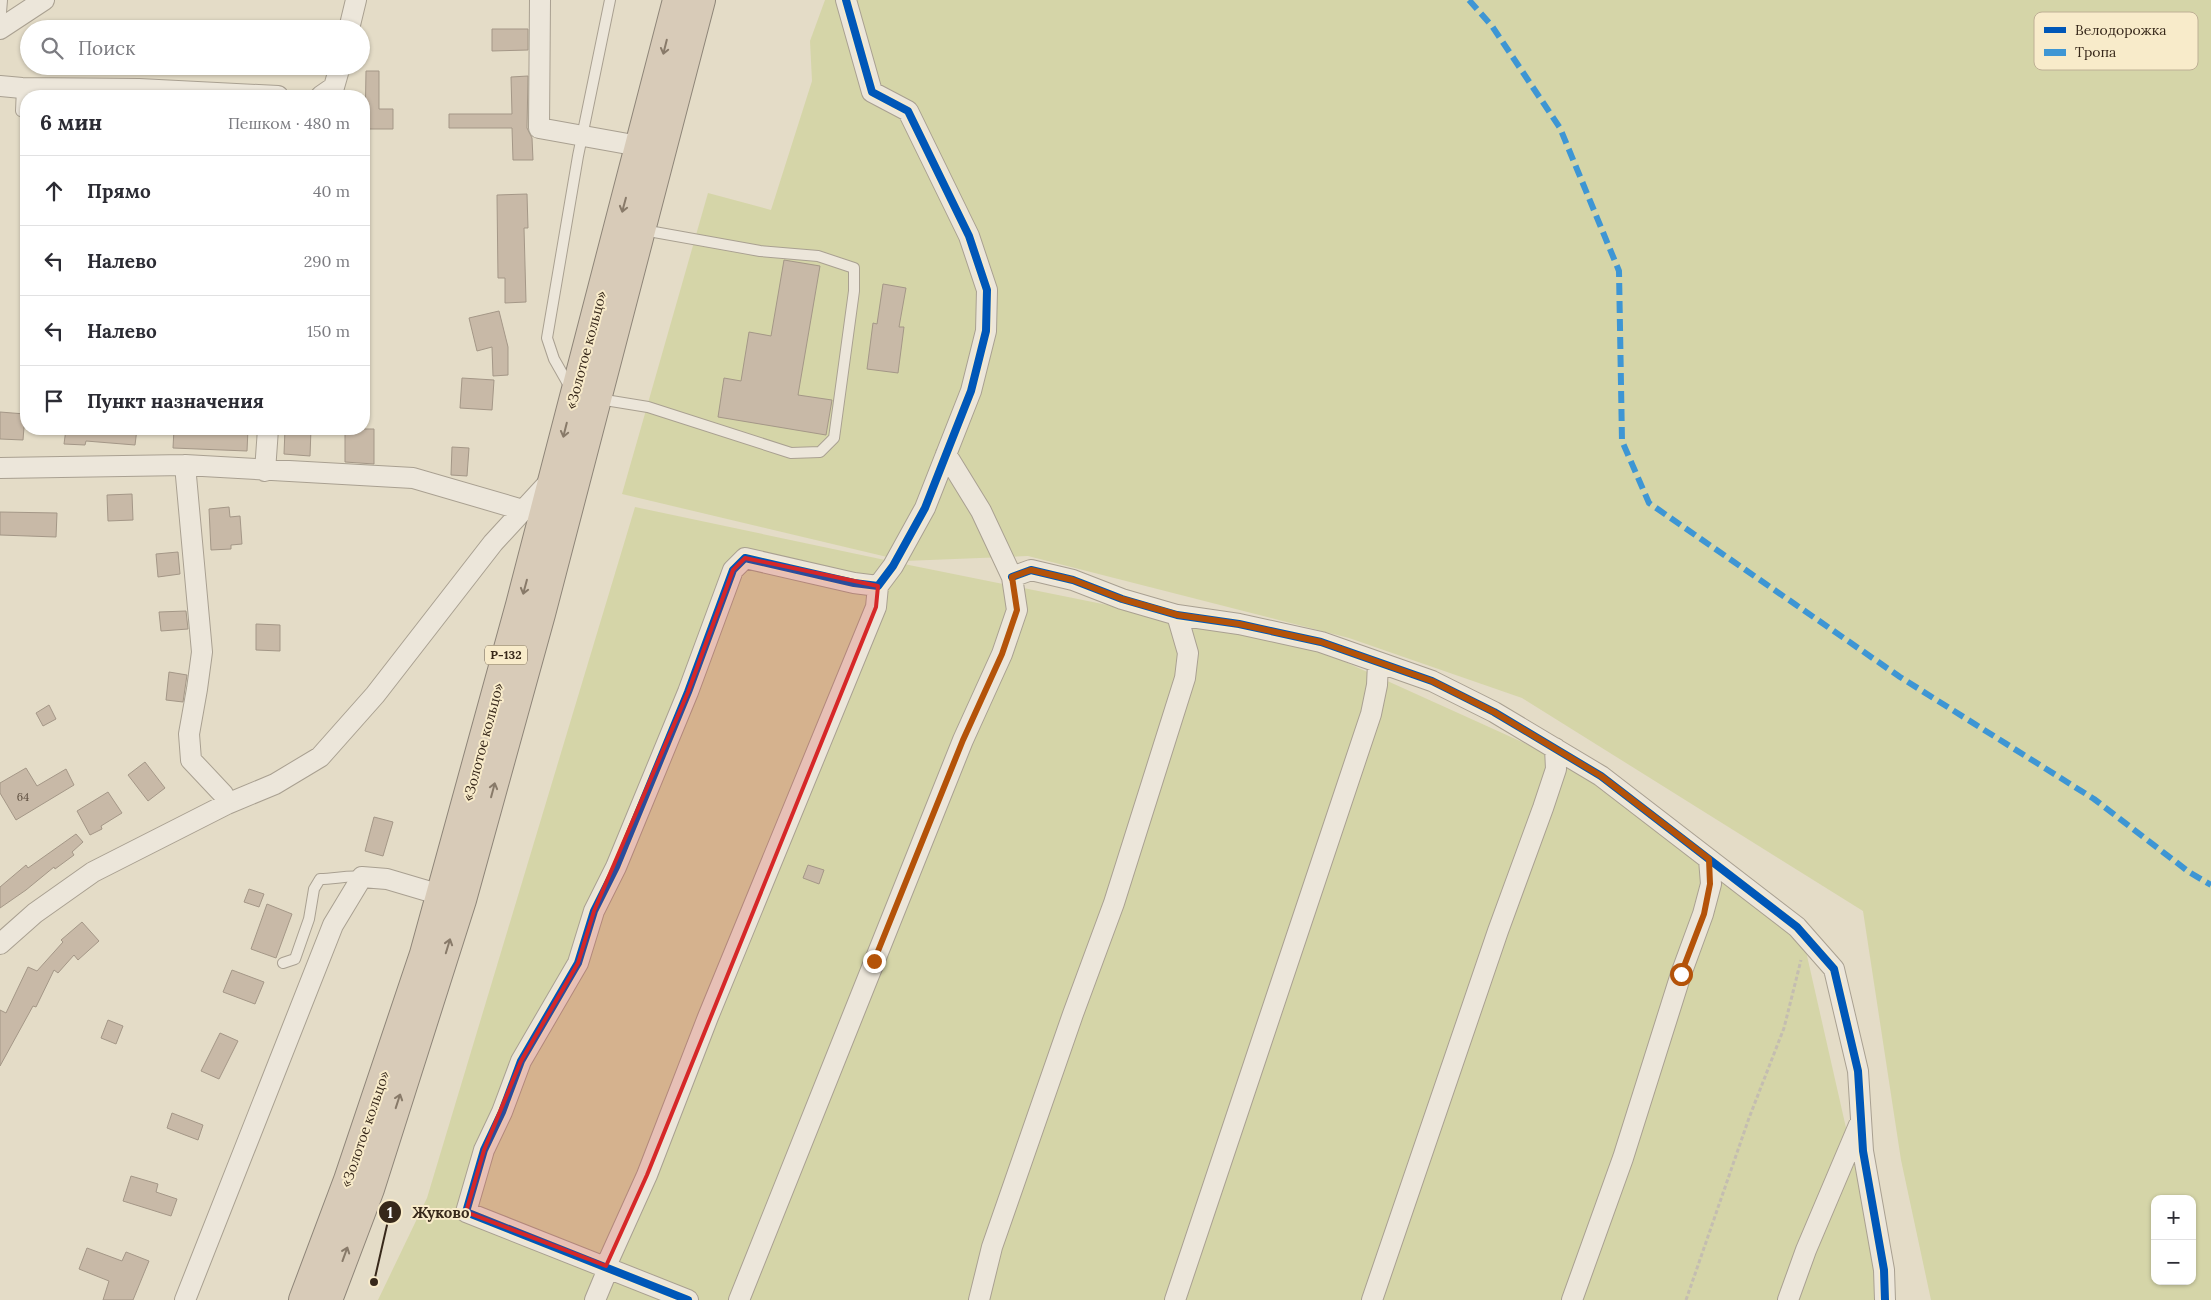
<!DOCTYPE html>
<html lang="ru">
<head>
<meta charset="utf-8">
<style>
  :root { --surface:#fff; --page:#f2f2f3; --text:#2b2b33; --muted:#7c7c81; --line:#e1e1e2 }
  body { margin:0; font-family:Lora,serif; background:var(--page); color:var(--text) }
  .controls { position:absolute; right:15px; bottom:15px; display:grid; overflow:hidden; border-radius:10px; box-shadow:0 1px 4px #0004 }
  .controls button { width:45px; height:45px; display:grid; place-items:center; padding:0; border:0; border-bottom:1px solid var(--line); background:var(--surface); color:var(--text); font:25px sans-serif }
  .stop { position:absolute; width:15px; height:15px; margin:-11px; border:4px solid #b45309; border-radius:50%; background:#fff }
  .stop.end { background:#b45309; border-color:#fff; box-shadow:0 1px 5px #0008 }
  .list { margin:0; padding:0; list-style:none }
  h2 { display:flex; justify-content:space-between; align-items:center; height:65px; margin:0; padding:0 20px; font-size:21px }
  h2 small { font-size:16px; font-weight:400; color:var(--muted) }
  .list li { display:grid; grid-template-columns:32px 1fr auto; gap:15px; align-items:center; box-sizing:border-box; height:70px; padding:0 20px; border-top:1px solid var(--line) }
  .list b { display:block; font-size:19px; white-space:nowrap }
  .list em { font-size:16px; font-style:normal; color:var(--muted) }
  .icon { flex:none; width:28px; height:28px; fill:none; stroke:currentColor; stroke-width:2; stroke-linecap:round; stroke-linejoin:round }
  .map { position:relative; flex:none; width:2211px; height:1300px; overflow:hidden }
  .search { position:absolute; background:var(--surface); box-shadow:0 1px 4px #0004; left:20px; top:20px; width:350px; height:55px; display:flex; align-items:center; gap:12px; box-sizing:border-box; padding:0 18px; border-radius:28px; color:var(--muted); font-size:19px }
  .panel { position:absolute; background:var(--surface); box-shadow:0 1px 4px #0004; left:20px; top:90px; width:350px; height:345px; border-radius:20px }
  .map>svg:first-child { display:block }
</style>
</head>
<body>
<div class="map">
<svg width="2211" height="1300" viewBox="0 0 2211 1300">
  <rect width="100%" height="100%" fill="#e4dcc7"/>
  <path fill="#d5d5a8" fill-rule="evenodd" d="M825 0H2211V1300H1931L1901 1160 1863 911 1522 698 1349 638 1028 556 904 561 622 494 708 193 771 210 812 81 810 41ZM2155 1199H2192V1281H2155Z
    M635 507 904 564 1310 646 1586 771 1803 938 1885 1300H378L427 1198Z"/>
  <path fill="#c8b9a7" stroke="#a49787" d="M492 29H528V50L492 51Z
    M366 71H379V109H393V129H365Z
    M528 76 527 128 532 138 533 160H513L512 128H449V114H512L511 77Z
    M527 194 528 228H524L526 302 505 303V278H498L497 195Z
    M784 260 820 266 798 395 832 400 826 435 718 417 724 378 741 381 749 332 771 336Z
    M883 284 906 288 899 327H904L898 373 867 369 873 323 877 324Z
    M499 311 508 347V375L493 376 492 347 477 351 469 318Z
    M462 378 494 380 492 410 460 408Z
    M0 412 25 414 23 440 0 439Z
    M66 429H137L135 445 86 441 85 445 64 444Z
    M174 429H248L247 451 173 448Z
    M285 429H311L310 456 284 454Z
    M345 429H374V464L345 462Z
    M452 447 469 448 467 476 451 475Z
    M132 494 133 520 108 521 107 495Z
    M229 507 230 517 240 516 242 544 231 545V549L211 550 209 509Z
    M0 512 57 513 56 537 0 535Z
    M178 552 180 574 158 577 156 554Z
    M186 611 188 629 161 631 159 612Z
    M256 624 280 625V651L256 650Z
    M169 672 187 675 183 702 166 700Z
    M49 705 56 719 43 726 36 713Z
    M145 762 165 788 148 801 128 775Z
    M26 768 37 786 66 769 74 785 16 820 0 793V783Z
    M108 792 122 813 101 826 102 829 90 835 77 811Z
    M374 817 393 822 383 856 365 851Z
    M76 834 83 842 72 852 74 855 55 869 54 867 26 890 0 908V887L26 865 28 868Z
    M808 865 824 870 819 884 803 878Z
    M249 889 264 894 259 907 244 902Z
    M267 904 292 914 276 958 251 949Z
    M82 922 99 941 78 960 74 955 58 973 54 970 36 1007 33 1006 0 1066V1010L6 1013 28 967 37 971 63 942 61 940Z
    M232 970 264 982 255 1004 223 992Z
    M108 1020 123 1026 116 1044 101 1038Z
    M220 1033 238 1041 219 1079 201 1071Z
    M172 1113 203 1125 198 1140 167 1128Z
    M131 1176 158 1184 156 1192 177 1199 171 1216 123 1201Z
    M87 1248 122 1261 126 1252 149 1261 133 1300H103L109 1281 79 1269Z"/>
  <g fill="none" stroke-linecap="round" stroke-linejoin="round">
    <defs>
      <path id="lane" d="M0 25 2 0
        M21 111 22 88
        M571 389 554 359 547 338 578 156 610 0
        M599 399 648 407 791 453 820 452 834 438 854 291V268L818 256 760 251 643 230
        M283 963 295 959 309 919 314 889 320 879C335 879 348 875 362 877"/>
      <path id="street" d="M540 0 539 128 639 146
        M0 29 44 0
        M349 29 356 0
        M0 86 22 88 139 89 278 96
        M321 96 334 87 340 66
        M185 465 202 652 197 689 189 734 191 760 223 794 227 804
        M0 468 185 465 413 478 523 510
        M265 471 268 429
        M1012 577 1031 570 1073 580 1122 599 1177 615 1239 624 1321 642 1432 681 1494 712 1601 776 1797 927 1834 969 1858 1071 1863 1151 1884 1270 1885 1300
        M0 944 35 913 93 872 227 804 275 784 320 757 375 695 493 543 551 480
        M185 1300 333 925 362 877 387 879 441 895
        M595 1300 605 1276 606 1266 647 1175 708 1017 876 607 878 586
        M688 1300 466 1212 484 1150 502 1112 521 1061 578 963 594 911 616 867 688 692 733 570 745 558 854 583 878 586 893 566 925 508 971 391 986 331 987 290 969 236 908 111 872 92 846 0
        M739 1300 963 740 1002 654 1017 610 1012 577 981 511 946 454
        M979 1300 992 1247 1073 1014 1114 903 1185 678 1188 653 1177 615
        M1175 1300 1371 714 1377 685 1378 663
        M1372 1300 1498 931 1543 808 1556 769 1555 748
        M1572 1300 1623 1158 1681 974 1703 914 1711 884 1709 859
        M1788 1300 1806 1250 1859 1125"/>
      <path id="highway" d="M303 1300 348 1180 424 954 520 605 677 0
        M328 1300 370 1189 462 900 541 614 701 0"/>
    </defs>
    <use href="#lane" stroke="#a9a091" stroke-width="12"/>
    <use href="#street" stroke="#a9a091" stroke-width="22"/>
    <use href="#highway" stroke="#8e8578" stroke-width="30"/>
    <path stroke="#c4bdb1" stroke-width="3" stroke-dasharray="4 2.5" stroke-linecap="butt" d="M1686 1300 1749 1118 1784 1028 1801 960"/>
    <use href="#lane" stroke="#ece6da" stroke-width="10"/>
    <use href="#street" stroke="#ece6da" stroke-width="20"/>
    <use href="#highway" stroke="#d8cbb8" stroke-width="28"/>
    <path stroke="#3e96d4" stroke-width="6" stroke-dasharray="12 6" stroke-linecap="butt" d="M1469 0 1492 26 1560 128 1619 271 1622 441 1649 503 1900 677 2094 799 2189 872 2211 885"/>
    <defs>
      <path id="cycleway" d="M1012 577 1031 570 1073 580 1122 599 1177 615 1239 624 1321 642 1432 681 1494 712 1601 776 1797 927 1834 969 1858 1071 1863 1151 1884 1270 1885 1300
        M688 1300 466 1212 484 1150 502 1112 521 1061 578 963 594 911 616 867 688 692 733 570 745 558 854 583 878 586 893 566 925 508 971 391 986 331 987 290 969 236 908 111 872 92 846 0"/>
    </defs>
    <use href="#cycleway" stroke="#f8ebca" stroke-width="11"/>
    <use href="#cycleway" stroke="#0057b8" stroke-width="8"/>
  </g>
  <defs><path id="oneway-shaft" d="M-6 0H5M1.5-3L5.5 0L1.5 3" fill="none" stroke-width="1.6" stroke-linecap="round" stroke-linejoin="round" transform="scale(1.25)"/></defs>
  <g stroke="#887a69">
    <use href="#oneway-shaft" transform="translate(665 47) rotate(104)"/>
    <use href="#oneway-shaft" transform="translate(624 205) rotate(105)"/>
    <use href="#oneway-shaft" transform="translate(565 430) rotate(104)"/>
    <use href="#oneway-shaft" transform="translate(525 587) rotate(105)"/>
    <use href="#oneway-shaft" transform="translate(493 790) rotate(-75)"/>
    <use href="#oneway-shaft" transform="translate(448 946) rotate(-73)"/>
    <use href="#oneway-shaft" transform="translate(398 1101) rotate(-72)"/>
    <use href="#oneway-shaft" transform="translate(345 1254) rotate(-70)"/>
  </g>
  <g fill="none" stroke-linecap="round" stroke-linejoin="round">
    <path stroke="#b45309" stroke-width="6" d="M874 961 963 740 1002 654 1017 610 1012 577 1031 570 1073 580 1122 599 1178 615 1239 624 1321 642 1432 681 1494 712 1601 776 1709 859 1710 884 1704 914 1681 974"/>
  </g>
  <path fill="#d62828" fill-opacity="0.2" stroke="#d62828" stroke-width="4" stroke-linejoin="round" d="M745 558 878 586 876 607 647 1175 606 1266 466 1212 484 1150 521 1061 578 963 594 911 688 692 733 570Z"/>
  <g text-anchor="middle" stroke-width="4" stroke-linejoin="round" paint-order="stroke">
    <g font-size="11" fill="#5b4c3d">
      <text x="23" y="801">64</text>
    </g>
    <rect fill="#f8ebca" stroke="#71624f" stroke-width="1" x="485" y="645.5" width="42" height="19" rx="4"/>
    <g font-size="12" font-weight="bold" fill="#37281a">
      <text x="506" y="659">Р-132</text>
    </g>
    <g font-size="14" fill="#37281a" stroke="#f8ebca">
      <text transform="translate(586 350) rotate(-75)" y="5">«Золотое кольцо»</text>
      <text transform="translate(483 742) rotate(-75)" y="5">«Золотое кольцо»</text>
      <text transform="translate(365 1129) rotate(-71)" y="5">«Золотое кольцо»</text>
    </g>
  </g>
  <rect x="2034" y="12" width="164" height="58" rx="8" fill="#f8ebca" stroke="#beb095" stroke-width="1"/>
  <rect x="2044" y="27" width="22" height="6" fill="#0057b8"/>
  <rect x="2044" y="49" width="22" height="7" fill="#3e96d4"/>
  <g font-size="14" fill="#37281a">
    <text x="2075" y="35">Велодорожка</text>
    <text x="2075" y="57">Тропа</text>
  </g>
  <path fill="none" stroke="#37281a" stroke-width="2" d="M374 1282L390 1212"/>
  <g fill="#37281a" stroke="#f8ebca" stroke-width="2">
    <circle cx="374" cy="1282" r="5"/>
    <circle cx="390" cy="1212" r="12"/>
  </g>
  <g font-size="15" text-anchor="middle" font-weight="bold" fill="#fff">
    <text x="390" y="1218">1</text>
  </g>
  <g font-size="15" text-anchor="middle" font-weight="bold" fill="#37281a" stroke="#f8ebca" stroke-width="4" stroke-linejoin="round" paint-order="stroke">
    <text x="441" y="1218">Жуково</text>
  </g>
</svg>
<div class="controls">
<button>+</button>
<button>−</button>
</div>
<div class="stop" style="left:1681px;top:974px"></div>
<div class="stop end" style="left:874px;top:961px"></div>
<div class="search"><svg class="icon" aria-label="search" viewBox="0 0 24 24"><circle cx="10" cy="10" r="6"/><path d="M15 15l6 6"/></svg>Поиск</div>
<section class="panel">
<h2>6 мин<small>Пешком · 480 m</small></h2>
<ul class="list">
<li><svg class="icon" aria-label="ahead" viewBox="0 0 24 24"><path d="M12 20V5M6 11l6-6 6 6"/></svg><div><b>Прямо</b></div><em>40 m</em></li>
<li><svg class="icon" aria-label="left" viewBox="0 0 24 24"><path d="M17 20v-9H6M10 6l-5 5 5 5"/></svg><div><b>Налево</b></div><em>290 m</em></li>
<li><svg class="icon" aria-label="left" viewBox="0 0 24 24"><path d="M17 20v-9H6M10 6l-5 5 5 5"/></svg><div><b>Налево</b></div><em>150 m</em></li>
<li><svg class="icon" aria-label="arrive" viewBox="0 0 24 24"><path d="M6 21V4h12l-3 4 3 4H6"/></svg><div><b>Пункт назначения</b></div></li>
</ul>
</section>
</div>
</body>
</html>
